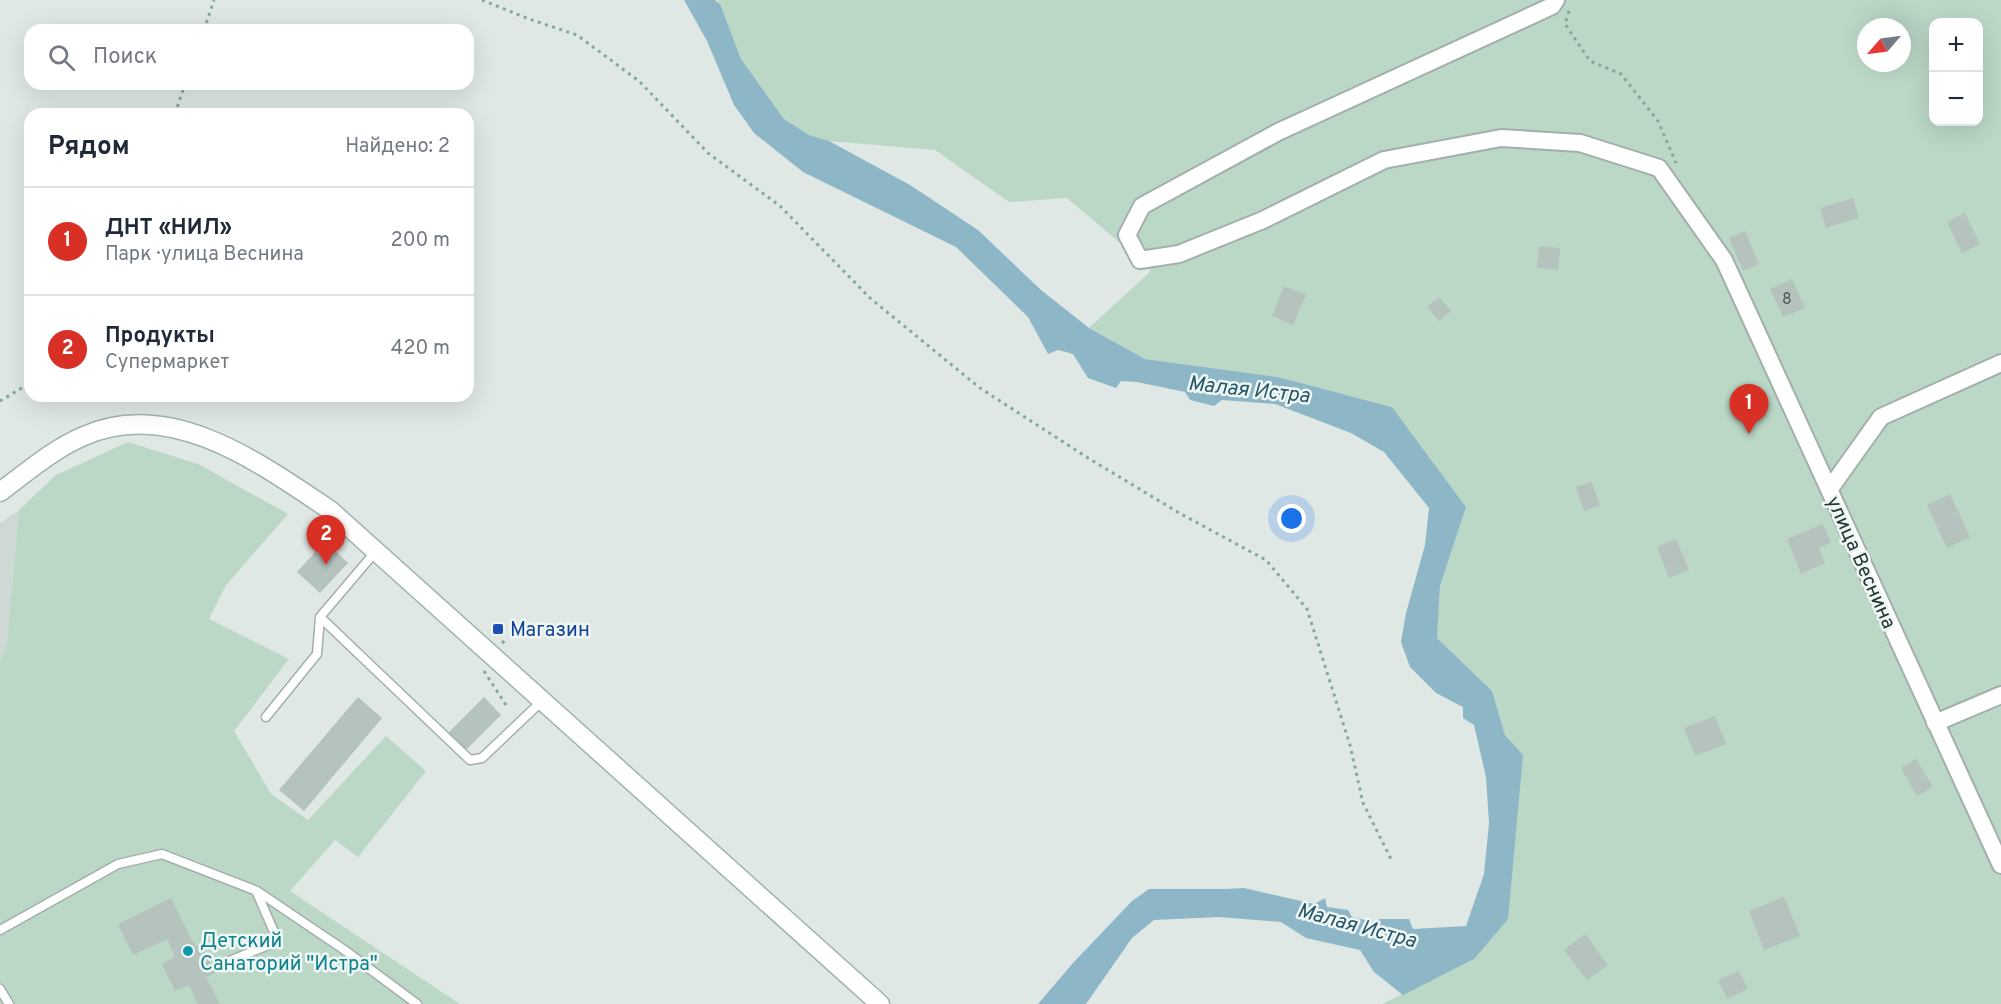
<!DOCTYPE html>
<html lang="ru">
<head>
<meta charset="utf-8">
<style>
  :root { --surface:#fff; --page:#f2f2f3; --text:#1f2937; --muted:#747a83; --line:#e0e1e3; --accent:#d93025 }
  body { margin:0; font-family:Overpass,sans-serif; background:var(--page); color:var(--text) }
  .controls { position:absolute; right:18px; top:18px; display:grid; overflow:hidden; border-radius:12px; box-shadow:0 6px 24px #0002 }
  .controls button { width:54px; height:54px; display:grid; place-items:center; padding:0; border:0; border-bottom:2px solid var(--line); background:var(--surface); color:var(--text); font:30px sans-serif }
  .compass { position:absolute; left:1857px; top:18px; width:54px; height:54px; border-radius:50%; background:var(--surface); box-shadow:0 6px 24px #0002; rotate:242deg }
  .you { position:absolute; left:1292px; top:519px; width:21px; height:21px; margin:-15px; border:4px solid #fff; border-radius:50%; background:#1a73e8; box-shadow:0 0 0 9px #1a73e833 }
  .badge { display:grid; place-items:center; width:39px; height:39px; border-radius:50%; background:var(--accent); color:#fff; font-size:20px; font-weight:700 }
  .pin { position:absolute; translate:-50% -50px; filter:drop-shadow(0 2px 3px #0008) }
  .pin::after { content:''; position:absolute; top:32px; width:21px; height:18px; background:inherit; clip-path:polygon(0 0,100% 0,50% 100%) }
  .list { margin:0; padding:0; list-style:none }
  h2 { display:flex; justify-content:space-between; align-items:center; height:78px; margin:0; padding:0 24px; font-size:26px }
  h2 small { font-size:20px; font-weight:400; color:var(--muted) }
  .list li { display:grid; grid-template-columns:39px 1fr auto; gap:18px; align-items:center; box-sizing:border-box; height:108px; padding:0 24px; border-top:2px solid var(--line) }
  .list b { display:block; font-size:22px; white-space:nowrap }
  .list p { margin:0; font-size:20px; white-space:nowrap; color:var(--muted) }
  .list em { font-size:20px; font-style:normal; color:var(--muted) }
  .icon { flex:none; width:33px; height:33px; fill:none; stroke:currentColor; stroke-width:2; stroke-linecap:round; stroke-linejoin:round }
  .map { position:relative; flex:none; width:2001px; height:1004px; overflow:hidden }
  .search { position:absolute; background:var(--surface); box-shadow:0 6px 24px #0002; left:24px; top:24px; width:450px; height:66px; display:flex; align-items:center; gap:15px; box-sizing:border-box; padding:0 21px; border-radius:18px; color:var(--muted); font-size:22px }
  .panel { position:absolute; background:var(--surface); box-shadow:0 6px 24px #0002; left:24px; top:108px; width:450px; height:294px; border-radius:18px }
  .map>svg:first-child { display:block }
</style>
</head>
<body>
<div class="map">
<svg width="2001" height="1004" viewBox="0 0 2001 1004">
  <rect width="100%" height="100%" fill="#dfe8e5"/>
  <path fill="#ced8d5" d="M19 510 7 643 0 664V523Z"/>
  <path fill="#bbd7c6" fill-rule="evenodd" d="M718 0H2001V1004H1382L1474 959 1523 755 1505 735 1492 691 1437 638 1440 586 1466 507 1392 407 1278 377 1145 359 1089 328 1151 271 1140 260 1067 198 1009 202 935 150 829 141 809 135 784 119 741 59ZM1934 22H1978V122H1934ZM1866 27H1902V63H1866Z
    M128 442 198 464 288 514 226 585 209 619 289 659 234 731 271 794 308 820 386 736 426 771 358 857 335 840 290 891 460 1004H0V664L7 643 19 510 56 475Z"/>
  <path fill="#8db7c7" d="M684 0H715L720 4 741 59 784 119 809 135 829 141 910 185 978 230 1041 290 1089 328 1145 359 1278 377 1392 407 1466 507 1440 586 1437 638 1492 691 1505 735 1523 755 1508 919 1474 959 1403 995 1374 972 1360 950 1306 938 1281 922 1219 917 1154 920 1132 938 1086 1004H1038L1073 963 1132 901 1149 889H1225L1244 888 1314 904 1325 898 1327 907 1348 910 1352 917 1374 922 1380 919H1409L1413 929 1466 926 1484 874 1489 823 1486 777 1474 725 1463 718V707L1436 693 1410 667 1401 642 1406 613 1425 545 1429 508 1384 452 1351 433 1275 404 1222 400 1214 406 1190 400 1185 392 1137 382 1121 381 1116 388 1088 378 1073 354 1058 350 1048 354 1028 317 956 247 803 172 754 133 734 105 707 41Z"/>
  <path fill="#b5c3bf" d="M1853 198 1859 218 1826 228 1820 208Z
    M1965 213 1980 244 1962 253 1947 222Z
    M1745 231 1759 264 1743 271 1729 238Z
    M1539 246 1560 248 1558 270 1537 268Z
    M1792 279 1805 308 1783 317 1770 289Z
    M1284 286 1306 295 1293 325 1272 316Z
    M1439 297 1451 311 1439 321 1427 307Z
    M1592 482 1600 505 1584 511 1576 487Z
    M1950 494 1970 537 1947 548 1927 505Z
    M1823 524 1831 542 1819 548 1825 563 1801 574 1787 539Z
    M1676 539 1689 570 1669 578 1657 547Z
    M325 541 348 563 320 593 297 572Z
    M358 697 382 718 304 811 279 790Z
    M484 697 501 715 465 751 448 733Z
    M1715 716 1726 744 1695 756 1684 728Z
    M1916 759 1933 787 1917 796 1901 768Z
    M1784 897 1800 936 1764 950 1749 911Z
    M171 898 195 946 201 943 215 973 206 977 220 1004H198L189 985 175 991 162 964 175 957 167 939 133 955 118 924Z
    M1585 934 1608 965 1587 980 1564 950Z
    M1739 971 1748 989 1727 999 1718 980Z"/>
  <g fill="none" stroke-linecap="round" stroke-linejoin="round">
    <defs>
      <path id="service" d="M320 617 470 760 482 758 543 700
        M266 717 317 654 320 617 376 551
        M0 930 118 864 162 854 257 891 343 949 417 1004
        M222 964 278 941 257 893
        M0 989 9 1004"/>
      <path id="minor" d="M1556 0 1552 6 1278 132 1142 206 1127 235 1140 260 1179 254 1263 220 1384 160 1501 138 1580 143 1659 168 1724 260 2001 865
        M1829 490 1881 417 2001 363
        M1935 723 2001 695"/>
      <path id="secondary" d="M0 492C27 472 53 449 84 436 171 397 261 464 330 510L880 1004"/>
    </defs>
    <use href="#service" stroke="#a3afac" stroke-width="11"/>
    <use href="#minor" stroke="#a3afac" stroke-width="20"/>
    <use href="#secondary" stroke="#a0b3ae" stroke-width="21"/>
    <path stroke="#84a8a1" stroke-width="3" stroke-dasharray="3 4.5" stroke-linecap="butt" d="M482 0 529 19 577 35 639 81 708 153 780 206 871 299 980 388 1088 458 1181 514 1266 560 1307 609 1350 745 1363 803 1391 859
      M1569 11 1565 24 1590 61 1621 74 1658 121 1676 163
      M204 30 214 0
      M175 114 185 84
      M0 401 30 383
      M502 643 508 638
      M484 671 506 705"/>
    <use href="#service" stroke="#fff" stroke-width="8"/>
    <use href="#minor" stroke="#fff" stroke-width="16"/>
    <use href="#secondary" stroke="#fff" stroke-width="18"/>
  </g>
  <rect fill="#1a4fb4" stroke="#eff6f3" stroke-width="2" x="492" y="623" width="12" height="12" rx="3"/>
  <circle fill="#0f9aa8" stroke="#eff6f3" stroke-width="2" cx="188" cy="951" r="6"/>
  <g text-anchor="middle" stroke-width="5" stroke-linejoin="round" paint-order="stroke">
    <g font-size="16" fill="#475956">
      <text x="1787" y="304">8</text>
    </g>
    <g font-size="20" fill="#223633" stroke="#eff6f3">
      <text transform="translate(1862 562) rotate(66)" y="7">улица Веснина</text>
    </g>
    <g font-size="20" fill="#164399" stroke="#eff6f3" text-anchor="start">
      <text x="510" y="636">Магазин</text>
    </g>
    <g font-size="20" fill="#0d838f" stroke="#eff6f3" text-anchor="start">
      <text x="200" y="947">Детский<tspan x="200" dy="23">Санаторий "Истра"</tspan></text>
    </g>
    <g font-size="21" font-style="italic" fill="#24566a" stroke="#eff6f3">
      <text transform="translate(1249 389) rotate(6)" y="7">Малая Истра</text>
      <text transform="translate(1357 925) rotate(15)" y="7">Малая Истра</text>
    </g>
  </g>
</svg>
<div class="controls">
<button>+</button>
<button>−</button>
</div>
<svg class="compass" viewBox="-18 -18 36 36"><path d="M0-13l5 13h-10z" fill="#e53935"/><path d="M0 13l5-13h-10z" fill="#747a83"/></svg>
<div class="you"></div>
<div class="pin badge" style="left:1749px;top:434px">1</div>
<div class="pin badge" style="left:326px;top:565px">2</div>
<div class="search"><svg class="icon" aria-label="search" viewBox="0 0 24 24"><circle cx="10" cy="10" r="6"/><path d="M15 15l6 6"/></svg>Поиск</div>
<section class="panel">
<h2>Рядом<small>Найдено: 2</small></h2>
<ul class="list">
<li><span class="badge">1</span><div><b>ДНТ «НИЛ»</b><p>Парк · улица Веснина</p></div><em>200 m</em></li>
<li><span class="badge">2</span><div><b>Продукты</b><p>Супермаркет</p></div><em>420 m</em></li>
</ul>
</section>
</div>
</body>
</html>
